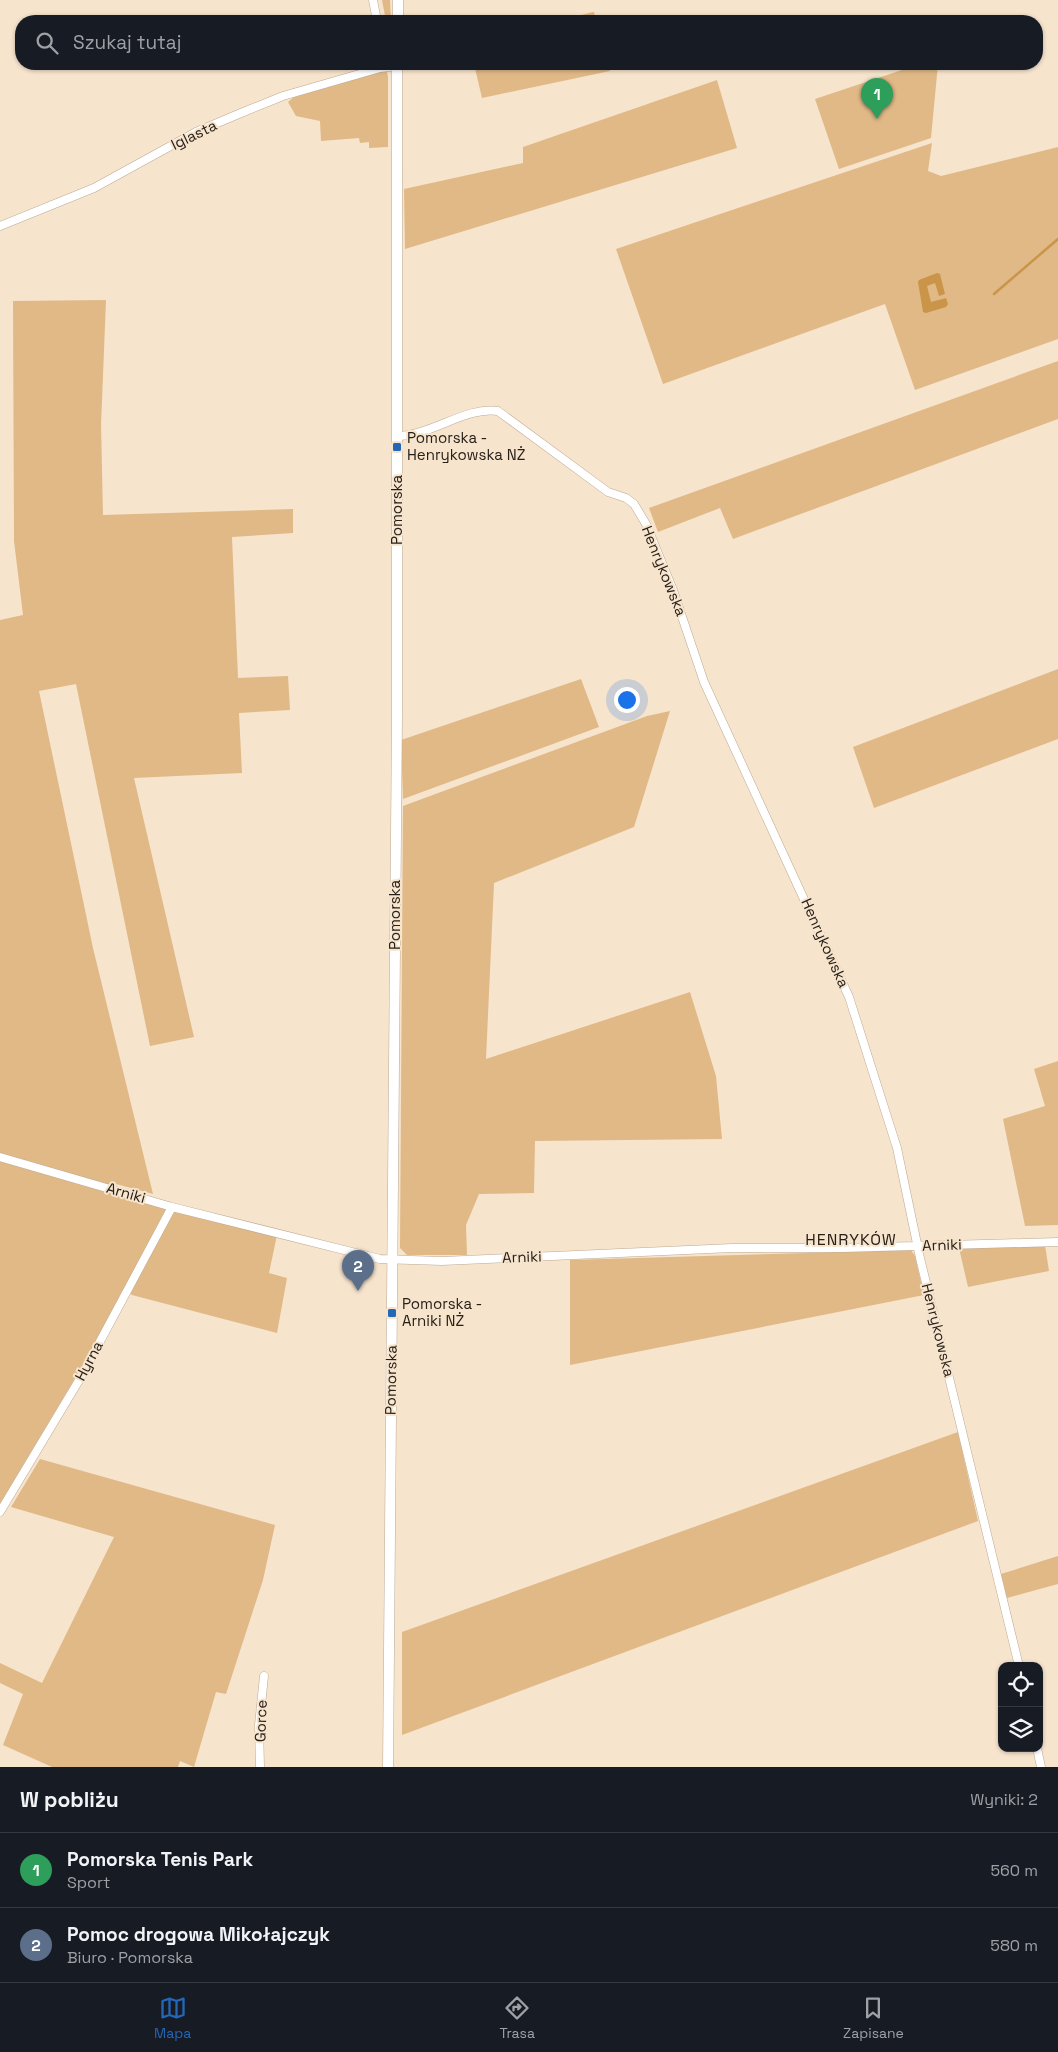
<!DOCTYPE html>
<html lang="pl">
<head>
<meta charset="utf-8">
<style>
  :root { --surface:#171b24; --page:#20242c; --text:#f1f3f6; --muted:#9ea1a6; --line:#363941; --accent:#2466b7 }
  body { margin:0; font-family:"Space Grotesk",sans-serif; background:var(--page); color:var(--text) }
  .controls { position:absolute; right:15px; bottom:15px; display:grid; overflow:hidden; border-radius:10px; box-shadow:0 1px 4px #0004 }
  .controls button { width:45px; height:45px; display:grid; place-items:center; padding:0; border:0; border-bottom:1px solid var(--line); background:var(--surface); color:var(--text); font:25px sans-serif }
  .you { position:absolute; left:626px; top:699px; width:18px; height:18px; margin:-12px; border:4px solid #fff; border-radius:50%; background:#1a73e8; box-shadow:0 0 0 8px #1a73e833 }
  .badge { display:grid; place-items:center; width:32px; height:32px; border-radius:50%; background:var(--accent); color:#fff; font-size:16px; font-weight:700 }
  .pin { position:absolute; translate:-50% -41px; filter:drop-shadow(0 1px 2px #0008) }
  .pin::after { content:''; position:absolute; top:26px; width:18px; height:15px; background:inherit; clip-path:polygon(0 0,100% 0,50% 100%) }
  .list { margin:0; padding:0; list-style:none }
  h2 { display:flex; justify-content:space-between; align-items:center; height:65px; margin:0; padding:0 20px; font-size:21px }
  h2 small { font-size:16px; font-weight:400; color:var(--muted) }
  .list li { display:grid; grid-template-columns:32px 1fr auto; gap:15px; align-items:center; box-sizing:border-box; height:75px; padding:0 20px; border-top:1px solid var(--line) }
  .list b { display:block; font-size:19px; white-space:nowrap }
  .list p { margin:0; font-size:16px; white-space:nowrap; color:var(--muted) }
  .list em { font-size:16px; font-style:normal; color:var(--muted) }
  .icon { flex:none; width:28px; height:28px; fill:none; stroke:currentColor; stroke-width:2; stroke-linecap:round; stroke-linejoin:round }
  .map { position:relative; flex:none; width:1058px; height:1767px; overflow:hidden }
  .search { position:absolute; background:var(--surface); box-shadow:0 1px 4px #0004; left:15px; right:15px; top:15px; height:55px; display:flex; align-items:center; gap:12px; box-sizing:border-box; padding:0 18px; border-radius:20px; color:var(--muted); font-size:19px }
  .sheet { height:215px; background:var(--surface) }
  nav { display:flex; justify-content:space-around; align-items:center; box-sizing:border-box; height:70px; border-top:1px solid var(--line); background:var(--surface); font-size:14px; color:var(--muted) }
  nav a { display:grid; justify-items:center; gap:2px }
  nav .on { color:var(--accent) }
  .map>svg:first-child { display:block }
</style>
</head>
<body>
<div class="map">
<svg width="1058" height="1767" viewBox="0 0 1058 1767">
  <rect width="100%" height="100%" fill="#f7e4cd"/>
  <path fill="#e0b987" d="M382 0H390L391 21H386Z
    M594 12 596 21H558L593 12Z
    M474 64H608L610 71 482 98Z
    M920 64H938L931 138 839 169 815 99Z
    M382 71 387 72 388 77V147L369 148V142L360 143 359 138 321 141 320 121 296 116 288 102 294 97Z
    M717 80 737 148 405 249 404 189 523 163V147Z
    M932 143 928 171 941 176 1058 147V339L915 390 885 304 663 384 616 249Z
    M106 300 101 425 103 515 293 509V533L232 537 238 678 288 676 290 710 239 713 242 773 134 778 194 1037 150 1046 76 684 39 691 93 948 153 1194 116 1184 117 1190 277 1235 269 1273 287 1278 277 1333 132 1295 127 1291 0 1504V620L23 615 14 541 13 301Z
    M1058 361V419L733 539 720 508 658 532 649 508Z
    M1058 669V739L874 808 853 747Z
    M581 679 599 727 403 799 401 740Z
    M670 711 634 827 494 883 486 1059 690 992 716 1076 722 1139 535 1141 534 1193 479 1194 466 1225 467 1255H407L400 1248 403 806 647 716Z
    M1058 1061V1225L1025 1226 1003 1119 1045 1106 1034 1069Z
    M1045 1245 1049 1271 968 1287 959 1248Z
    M911 1250 915 1256 924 1295 570 1365V1260Z
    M958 1432 978 1521 402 1735V1632Z
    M40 1459 275 1525 263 1580 226 1694 216 1692 194 1767 180 1761 178 1767H52L3 1745 23 1694 0 1683V1663L42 1683 114 1537 11 1507Z
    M1058 1556V1584L1007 1598 1001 1574Z"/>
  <path fill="#ca9449" d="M937 273 940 274 945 294 939 296 935 283 927 286 931 302 946 298 948 304 946 307 926 313 923 312 918 282 919 280Z"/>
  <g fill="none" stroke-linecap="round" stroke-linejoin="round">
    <path stroke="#ca9449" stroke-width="2.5" d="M994 294 1058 239"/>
    <defs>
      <path id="minor" d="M373 0 377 21
        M0 226 94 188 196 132 241 113 283 96 380 68 397 66
        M397 436C431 436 466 406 498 411L608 492 626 498 634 504 646 524 673 590 704 682 849 997 897 1148 920 1258 1019 1666
        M0 1157 172 1207 380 1259 442 1261 732 1248H843L1058 1242
        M0 1512 81 1377 172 1207
        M1037 1748 1041 1767
        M260 1767 259 1725 264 1676"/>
      <path id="tertiary" d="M398 0V21
        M388 1767 397 716V64"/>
    </defs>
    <use href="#minor" stroke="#bcaa94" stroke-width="9"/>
    <use href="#tertiary" stroke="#bcaa94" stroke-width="11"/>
    <use href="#minor" stroke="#fff" stroke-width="8"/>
    <use href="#tertiary" stroke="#fff" stroke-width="10"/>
  </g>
  <g fill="#2466b7" stroke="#f7e4cd" stroke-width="2">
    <rect x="392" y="442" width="10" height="10" rx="2.5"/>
    <rect x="387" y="1308" width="10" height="10" rx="2.5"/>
  </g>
  <g text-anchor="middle" stroke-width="4" stroke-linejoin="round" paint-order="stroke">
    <g font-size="15" fill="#272018" stroke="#f7e4cd">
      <text transform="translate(194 135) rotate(-26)" y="5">Iglasta</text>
      <text transform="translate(397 510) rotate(-90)" y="5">Pomorska</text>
      <text transform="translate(664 571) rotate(68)" y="5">Henrykowska</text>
      <text transform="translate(395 915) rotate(-90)" y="5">Pomorska</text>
      <text transform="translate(825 943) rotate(66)" y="5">Henrykowska</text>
      <text transform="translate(126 1193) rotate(16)" y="5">Arniki</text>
      <text transform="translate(942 1245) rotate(-2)" y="5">Arniki</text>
      <text transform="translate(522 1257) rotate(-2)" y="5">Arniki</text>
      <text transform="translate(938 1330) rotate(76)" y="5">Henrykowska</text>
      <text transform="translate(89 1361) rotate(-62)" y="5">Hyrna</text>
      <text transform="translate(391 1380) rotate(-89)" y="5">Pomorska</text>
      <text transform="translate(261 1721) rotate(-88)" y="5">Gorce</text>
    </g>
    <g font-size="15" fill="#272018" stroke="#f7e4cd" text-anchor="start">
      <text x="407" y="443">Pomorska -<tspan x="407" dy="17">Henrykowska NŻ</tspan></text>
      <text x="402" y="1309">Pomorska -<tspan x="402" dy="17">Arniki NŻ</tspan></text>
    </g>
    <g font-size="16" letter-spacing="1" fill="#272018" stroke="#f7e4cd">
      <text x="851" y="1245">HENRYKÓW</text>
    </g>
  </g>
</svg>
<div class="controls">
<button><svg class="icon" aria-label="locate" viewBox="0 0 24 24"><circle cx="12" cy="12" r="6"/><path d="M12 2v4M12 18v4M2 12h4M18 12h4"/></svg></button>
<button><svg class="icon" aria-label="layers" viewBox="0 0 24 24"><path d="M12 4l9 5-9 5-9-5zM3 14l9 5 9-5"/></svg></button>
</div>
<div class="you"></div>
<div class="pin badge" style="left:877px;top:119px;background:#2e9e5b">1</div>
<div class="pin badge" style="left:358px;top:1291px;background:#5c6f8a">2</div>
<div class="search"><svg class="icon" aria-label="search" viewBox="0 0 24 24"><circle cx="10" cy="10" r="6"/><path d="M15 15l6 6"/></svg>Szukaj tutaj</div>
</div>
<section class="sheet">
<h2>W pobliżu<small>Wyniki: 2</small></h2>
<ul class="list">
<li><span class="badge" style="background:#2e9e5b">1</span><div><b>Pomorska Tenis Park</b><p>Sport</p></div><em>560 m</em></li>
<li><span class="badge" style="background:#5c6f8a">2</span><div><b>Pomoc drogowa Mikołajczyk</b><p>Biuro · Pomorska</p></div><em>580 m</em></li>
</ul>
</section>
<nav>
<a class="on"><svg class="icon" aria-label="map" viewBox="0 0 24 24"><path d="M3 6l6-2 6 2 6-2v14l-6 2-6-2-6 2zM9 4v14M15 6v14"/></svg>Mapa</a>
<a><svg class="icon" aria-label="directions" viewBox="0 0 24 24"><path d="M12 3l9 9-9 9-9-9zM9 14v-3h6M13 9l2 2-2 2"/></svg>Trasa</a>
<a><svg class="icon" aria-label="saved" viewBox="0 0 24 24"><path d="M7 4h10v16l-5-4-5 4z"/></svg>Zapisane</a>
</nav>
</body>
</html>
